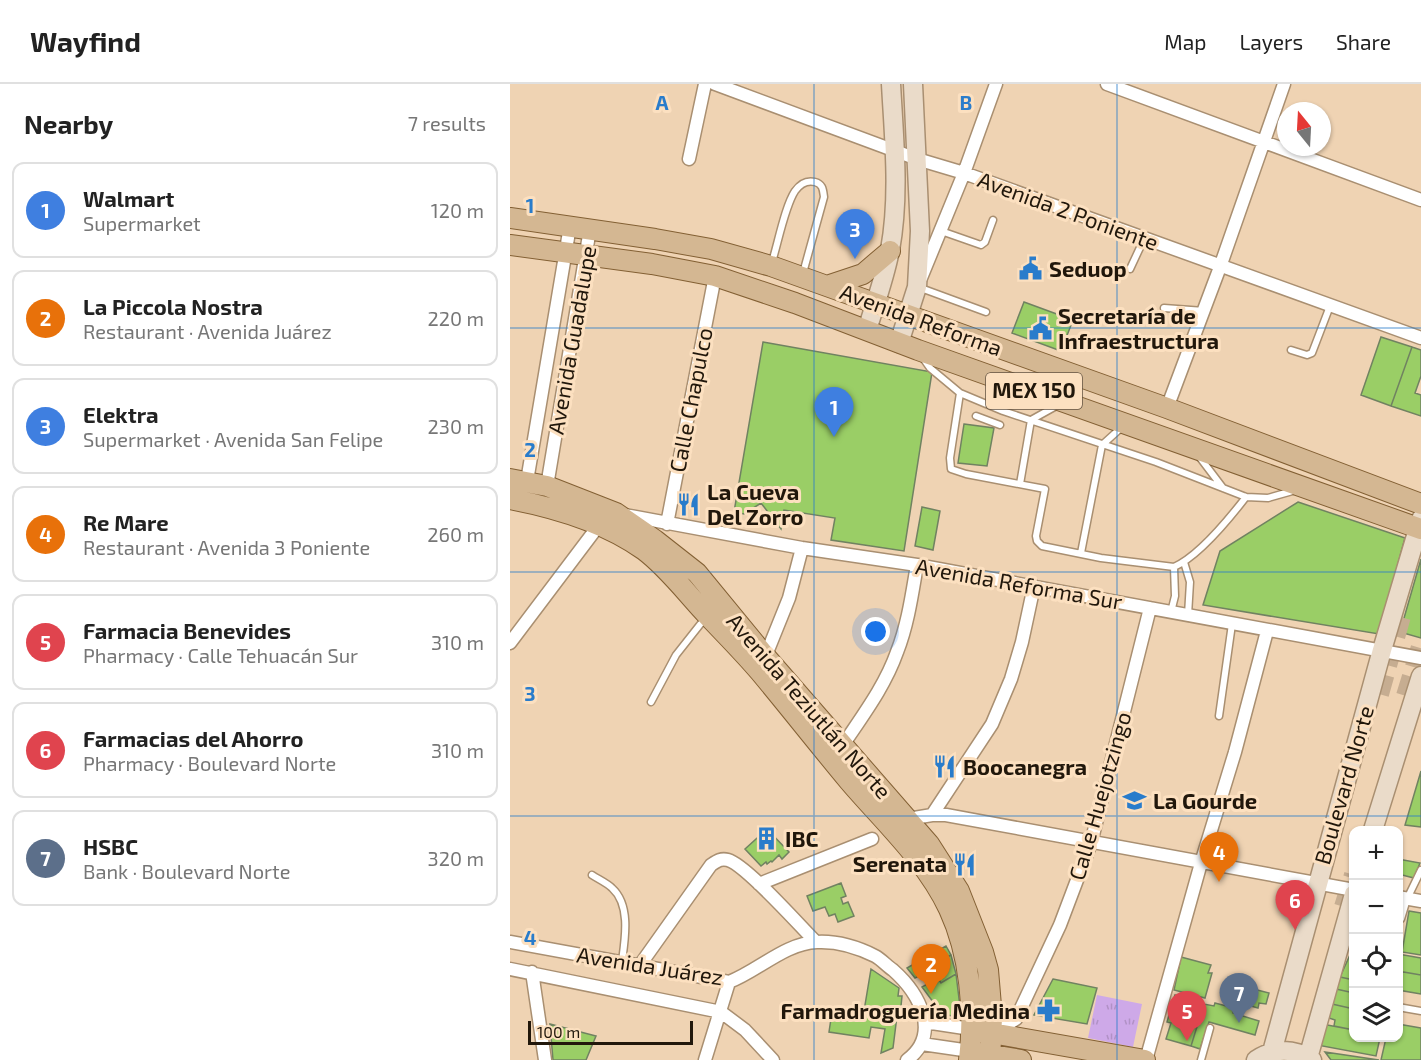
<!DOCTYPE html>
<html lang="en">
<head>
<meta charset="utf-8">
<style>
  :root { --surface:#fff; --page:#f2f2f2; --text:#222; --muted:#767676; --line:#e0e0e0; --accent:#1a73e8 }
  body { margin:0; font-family:"Exo 2",sans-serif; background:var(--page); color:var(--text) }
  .controls { position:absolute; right:18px; bottom:18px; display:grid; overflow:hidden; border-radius:12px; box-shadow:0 2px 4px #0004 }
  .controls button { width:54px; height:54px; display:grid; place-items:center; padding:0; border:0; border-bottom:2px solid var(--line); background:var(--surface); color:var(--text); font:30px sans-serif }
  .compass { position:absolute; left:767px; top:18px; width:54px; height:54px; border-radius:50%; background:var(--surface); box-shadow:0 2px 4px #0004; rotate:342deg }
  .scale { position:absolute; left:18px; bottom:15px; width:165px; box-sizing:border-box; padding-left:6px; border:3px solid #21170b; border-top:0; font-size:16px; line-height:21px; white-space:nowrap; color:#21170b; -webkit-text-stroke:4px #fce0c0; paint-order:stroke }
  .you { position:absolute; left:366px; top:548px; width:21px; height:21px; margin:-15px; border:4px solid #fff; border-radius:50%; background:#1a73e8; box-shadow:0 0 0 9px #1a73e833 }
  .badge { display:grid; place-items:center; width:39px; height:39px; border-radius:50%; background:var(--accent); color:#fff; font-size:20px; font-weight:700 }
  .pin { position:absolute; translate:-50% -50px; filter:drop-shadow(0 2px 3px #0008) }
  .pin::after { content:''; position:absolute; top:32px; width:21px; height:18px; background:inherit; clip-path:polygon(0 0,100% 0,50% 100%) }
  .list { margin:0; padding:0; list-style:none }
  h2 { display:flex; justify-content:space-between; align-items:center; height:78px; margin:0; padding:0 24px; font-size:26px }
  h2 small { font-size:20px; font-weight:400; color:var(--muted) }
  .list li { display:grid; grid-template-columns:39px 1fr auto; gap:18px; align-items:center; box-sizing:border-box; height:96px; margin:0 12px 12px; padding:0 12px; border:2px solid var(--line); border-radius:12px }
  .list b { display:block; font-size:22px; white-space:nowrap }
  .list p { margin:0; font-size:20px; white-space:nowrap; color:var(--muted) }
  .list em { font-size:20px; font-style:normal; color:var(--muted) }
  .icon { flex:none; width:33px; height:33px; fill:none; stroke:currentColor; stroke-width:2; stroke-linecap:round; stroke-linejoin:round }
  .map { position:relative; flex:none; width:911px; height:976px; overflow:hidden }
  header { display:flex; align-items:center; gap:36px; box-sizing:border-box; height:84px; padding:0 30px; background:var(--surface); border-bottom:2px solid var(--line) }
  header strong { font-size:28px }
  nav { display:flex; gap:33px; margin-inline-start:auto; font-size:21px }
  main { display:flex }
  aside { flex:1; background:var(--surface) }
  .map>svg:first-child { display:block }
</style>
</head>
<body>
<header>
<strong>Wayfind</strong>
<nav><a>Map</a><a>Layers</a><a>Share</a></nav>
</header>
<main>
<aside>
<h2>Nearby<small>7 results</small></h2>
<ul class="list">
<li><span class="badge" style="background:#3f7fe0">1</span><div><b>Walmart</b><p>Supermarket</p></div><em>120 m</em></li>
<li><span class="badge" style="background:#e8710a">2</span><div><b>La Piccola Nostra</b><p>Restaurant · Avenida Juárez</p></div><em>220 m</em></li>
<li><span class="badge" style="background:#3f7fe0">3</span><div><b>Elektra</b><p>Supermarket · Avenida San Felipe</p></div><em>230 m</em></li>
<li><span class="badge" style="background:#e8710a">4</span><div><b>Re Mare</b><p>Restaurant · Avenida 3 Poniente</p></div><em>260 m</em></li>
<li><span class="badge" style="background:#e0444e">5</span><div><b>Farmacia Benevides</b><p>Pharmacy · Calle Tehuacán Sur</p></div><em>310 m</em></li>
<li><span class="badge" style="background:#e0444e">6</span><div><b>Farmacias del Ahorro</b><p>Pharmacy · Boulevard Norte</p></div><em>310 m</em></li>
<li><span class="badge" style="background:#5c6f8a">7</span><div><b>HSBC</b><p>Bank · Boulevard Norte</p></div><em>320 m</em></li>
</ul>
</aside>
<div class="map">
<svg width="911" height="976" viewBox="0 0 911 976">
  <defs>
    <pattern id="grass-tufts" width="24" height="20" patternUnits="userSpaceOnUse" patternTransform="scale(1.5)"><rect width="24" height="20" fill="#cea9e8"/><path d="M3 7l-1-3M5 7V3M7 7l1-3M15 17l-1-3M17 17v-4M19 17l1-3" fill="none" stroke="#b191c6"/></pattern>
  </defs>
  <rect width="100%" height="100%" fill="#efd3b3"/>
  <path fill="url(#grass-tufts)" d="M587 911 632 920 623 963 578 954Z"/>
  <path fill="#9ace66" stroke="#708261" stroke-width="1.5" d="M514 218 563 236 551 267 502 249Z
    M871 253 902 263 881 322 851 311Z
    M253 258 422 288 394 467 321 456 325 434 274 426 271 445 251 419 234 430 224 428Z
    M902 263 911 266V292L905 309 911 311V332L881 322Z
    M454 340 484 344 477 382 448 379Z
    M788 418 895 454 869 550 693 521 710 467Z
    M412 423 430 427 423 466 405 462Z
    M911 475V554L890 548Z
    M911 687V743L895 741Z
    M257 745 279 768 272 775 269 771 262 778 261 777 257 780 256 778 251 782 235 765Z
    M888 775 910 779 904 794 888 790Z
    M331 799 336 812 331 814 333 820 338 818 344 832 328 838 325 830 319 832 315 823 303 827 297 812Z
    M899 827 911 829V871L892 868Z
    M436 862 441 871 421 882 416 873Z
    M844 862V896L830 893Z
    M888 870 911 874V891L888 887Z
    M441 871 446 890 431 899 421 882Z
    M416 873 428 894 418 899 413 890 405 894 397 884Z
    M671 873 701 881 698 889H702L695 914 664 906Z
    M361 885 389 904 388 912H392L390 932H387L383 964 371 969 375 945 361 943 359 954 319 948 322 928 353 933Z
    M888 887 911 891V910L888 906Z
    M446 890 451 931 448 933 432 930 412 903 428 894 431 899Z
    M830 893 844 896V909L826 905Z
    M543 895 587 904 577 940 524 931Z
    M724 900 759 909 756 920 749 919 748 924 720 916Z
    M826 905 844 909V925L822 920Z
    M665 911 694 920 681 962 656 955 661 939 657 938Z
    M705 919 724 924 723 929 749 937 745 951 699 938 690 965 681 962 694 920 704 922Z
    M822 920 844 925V946L824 942 825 936 819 934Z
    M40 940 86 952 76 976H43Z
    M812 940 844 946V954H870L866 972 807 961Z
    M888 940 911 944V976H871L876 954H888Z
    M815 968 869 976H821Z"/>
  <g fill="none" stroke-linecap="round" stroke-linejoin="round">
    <path stroke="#c6ad91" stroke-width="20" stroke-dasharray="20 10" stroke-linecap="butt" d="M869 610 891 532
      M896 612 911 563
      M834 823 844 791"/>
    <defs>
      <path id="lane" d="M431 147 471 161 475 158 483 136
        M262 178C268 159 275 122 285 107 290 100 297 96 305 98 313 100 313 106 314 113L293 189
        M620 185 634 155
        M408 203 476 228
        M654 224 694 227
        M781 266 797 271 802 269 820 222
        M413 274 420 284 450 309 493 327 646 378 736 413 758 414 786 406
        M450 309 440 374 441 385 456 390 535 405 526 452 527 457 532 462 591 474 664 483C689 472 719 435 736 413
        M466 332 490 341
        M688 371 713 404
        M510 400 521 336 548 321
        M571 469 592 361 612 343
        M674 478 680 498 678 531
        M661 528 665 512 664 483
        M141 618 166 571 196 533
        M709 632 722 540
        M82 791C88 795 97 799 102 804 121 821 115 855 112 877
        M891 835 897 815 911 786
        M888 923 911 927
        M691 976 700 944"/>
      <path id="street" d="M205 0 407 75 454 89 911 254
        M597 0 911 116
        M179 75 195 0
        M411 194 454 89 486 0
        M657 324 710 183 774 0
        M17 397 60 142
        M37 402 80 145
        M115 431 292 464 407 481 911 574
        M157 440 205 192
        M0 559 89 441
        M254 576 279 514 292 464
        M333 661C353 631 375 602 387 568 398 540 402 510 407 481
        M422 731H436L844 806
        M392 736 422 731 482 640 501 595 512 558 524 502
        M249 800 362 755
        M888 813 911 817
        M0 858 219 898C248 887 275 859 307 858 326 857 347 863 365 872 371 875 377 882 383 886 409 909 432 950 397 976
        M130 881 201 781C207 777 211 774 218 776 236 781 289 841 305 857
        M0 885 211 928 235 946 263 976
        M22 888 35 976
        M415 938 461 945
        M484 949 506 935 550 841 581 759 640 524
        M412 960 460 967
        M195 976 219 898
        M636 976 691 779 725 668 757 547"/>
      <path id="secondary" d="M357 246C365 220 375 193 380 166 390 112 384 55 381 0
        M389 259 407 203 410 147 403 0
        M863 746 911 592
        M762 968 872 566 911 435
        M798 974 844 810
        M746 976C764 964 784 964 802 976"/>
      <path id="primary" d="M0 134 145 155 201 165 261 182 657 324 911 420
        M0 161 142 180 205 192 285 219 408 266 911 445
        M317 202 353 190 380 167
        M0 395 37 402 106 429 145 456 187 489 256 573 419 760 449 807 473 868 478 886 482 934 480 976
        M0 415C47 424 95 438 134 466 158 484 177 510 197 531 215 550 233 568 250 588 280 624 309 661 339 697 373 737 416 776 439 825 460 870 465 927 459 976
        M470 947 635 976
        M470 969 511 976"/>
    </defs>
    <use href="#lane" stroke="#a98f71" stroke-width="9"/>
    <use href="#street" stroke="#a98f71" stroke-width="15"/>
    <use href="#secondary" stroke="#a98f71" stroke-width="21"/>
    <use href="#primary" stroke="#836034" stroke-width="22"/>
    <use href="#lane" stroke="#fff" stroke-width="6"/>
    <use href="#street" stroke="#fff" stroke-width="12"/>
    <use href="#secondary" stroke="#eadbc9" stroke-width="18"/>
    <use href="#primary" stroke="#d4b792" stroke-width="20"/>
  </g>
  <path fill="none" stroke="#297ccb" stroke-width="1.5" stroke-opacity="0.55" d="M304 0V976M607 0V976M0 244H911M0 488H911M0 732H911"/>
  <defs>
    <symbol id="civic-bare" viewBox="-9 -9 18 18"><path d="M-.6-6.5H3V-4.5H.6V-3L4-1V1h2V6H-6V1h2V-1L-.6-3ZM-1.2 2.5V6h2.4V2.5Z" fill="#297ccb" stroke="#fce0c0" stroke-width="2.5" paint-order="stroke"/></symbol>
    <symbol id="restaurant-bare" viewBox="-9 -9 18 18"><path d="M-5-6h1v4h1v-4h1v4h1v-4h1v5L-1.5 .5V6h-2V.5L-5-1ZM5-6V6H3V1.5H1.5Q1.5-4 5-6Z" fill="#297ccb" stroke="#fce0c0" stroke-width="2.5" paint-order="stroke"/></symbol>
    <symbol id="school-bare" viewBox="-9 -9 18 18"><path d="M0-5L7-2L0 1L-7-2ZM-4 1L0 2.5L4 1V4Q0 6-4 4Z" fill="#297ccb" stroke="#fce0c0" stroke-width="2.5" paint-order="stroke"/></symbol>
    <symbol id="building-bare" viewBox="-9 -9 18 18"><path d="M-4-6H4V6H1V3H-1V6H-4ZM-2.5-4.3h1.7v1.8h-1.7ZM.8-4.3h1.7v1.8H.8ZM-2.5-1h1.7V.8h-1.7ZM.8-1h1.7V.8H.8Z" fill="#297ccb" stroke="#fce0c0" stroke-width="2.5" paint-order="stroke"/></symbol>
    <symbol id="pharmacy-bare" viewBox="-9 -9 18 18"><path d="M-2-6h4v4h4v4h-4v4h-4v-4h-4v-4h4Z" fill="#297ccb" stroke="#fce0c0" stroke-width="2.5" paint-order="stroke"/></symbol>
  </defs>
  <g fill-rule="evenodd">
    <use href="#civic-bare" x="504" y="168" width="33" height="33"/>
    <use href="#civic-bare" x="514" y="228" width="33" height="33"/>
    <use href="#restaurant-bare" x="162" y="404" width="33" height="33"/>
    <use href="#restaurant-bare" x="418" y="666" width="33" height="33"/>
    <use href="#school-bare" x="608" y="700" width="33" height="33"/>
    <use href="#building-bare" x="240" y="738" width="33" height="33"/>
    <use href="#restaurant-bare" x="438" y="764" width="33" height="33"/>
    <use href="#pharmacy-bare" x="522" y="910" width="33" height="33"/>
  </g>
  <g text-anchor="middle" stroke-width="6" stroke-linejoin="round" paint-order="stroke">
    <rect fill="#fce0c0" stroke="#635341" stroke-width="1.5" x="476" y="289" width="96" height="36" rx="4.5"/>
    <g font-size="21" font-weight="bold" fill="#21170b">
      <text x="524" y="314">MEX 150</text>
    </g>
    <g font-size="22" fill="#21170b" stroke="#fce0c0">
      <text transform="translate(558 127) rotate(20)" y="8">Avenida 2 Poniente</text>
      <text transform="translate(411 236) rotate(20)" y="8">Avenida Reforma</text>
      <text transform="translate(62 256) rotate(-80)" y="8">Avenida Guadalupe</text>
      <text transform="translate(181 316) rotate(-79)" y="8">Calle Chapulco</text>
      <text transform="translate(509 500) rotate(10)" y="8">Avenida Reforma Sur</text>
      <text transform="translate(299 622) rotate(49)" y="8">Avenida Teziutlán Norte</text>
      <text transform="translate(834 701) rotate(-74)" y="8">Boulevard Norte</text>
      <text transform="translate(590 712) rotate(-74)" y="8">Calle Huejotzingo</text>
      <text transform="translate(140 882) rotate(9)" y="8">Avenida Juárez</text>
    </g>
    <g font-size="22" font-weight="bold" fill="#21170b" stroke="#fce0c0" text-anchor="start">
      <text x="539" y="193">Seduop</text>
      <text x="548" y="240">Secretaría de<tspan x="548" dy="25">Infraestructura</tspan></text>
      <text x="197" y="416">La Cueva<tspan x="197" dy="25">Del Zorro</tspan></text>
      <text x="453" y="691">Boocanegra</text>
      <text x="643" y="725">La Gourde</text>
      <text x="275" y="763">IBC</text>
      <text x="437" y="788" text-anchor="end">Serenata</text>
      <text x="520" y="935" text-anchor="end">Farmadroguería Medina</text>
    </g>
  </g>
  <g font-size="20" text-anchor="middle" font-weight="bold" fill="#297ccb" stroke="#fce0c0" stroke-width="6" stroke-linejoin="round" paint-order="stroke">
    <text x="152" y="26">A</text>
    <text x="456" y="26">B</text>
    <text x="20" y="129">1</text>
    <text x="20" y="373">2</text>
    <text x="20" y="617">3</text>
    <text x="20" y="861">4</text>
  </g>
</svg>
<div class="controls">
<button>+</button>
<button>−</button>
<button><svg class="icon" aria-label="locate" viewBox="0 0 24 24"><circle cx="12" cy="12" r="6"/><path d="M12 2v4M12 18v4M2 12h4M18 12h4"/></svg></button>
<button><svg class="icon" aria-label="layers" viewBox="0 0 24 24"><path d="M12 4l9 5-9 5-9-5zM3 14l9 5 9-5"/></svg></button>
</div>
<svg class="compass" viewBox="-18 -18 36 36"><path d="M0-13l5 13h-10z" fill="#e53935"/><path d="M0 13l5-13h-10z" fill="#767676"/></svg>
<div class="scale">100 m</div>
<div class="you"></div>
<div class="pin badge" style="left:324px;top:353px;background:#3f7fe0">1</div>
<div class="pin badge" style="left:421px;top:910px;background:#e8710a">2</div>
<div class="pin badge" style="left:345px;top:175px;background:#3f7fe0">3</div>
<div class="pin badge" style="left:709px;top:798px;background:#e8710a">4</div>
<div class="pin badge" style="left:677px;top:957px;background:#e0444e">5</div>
<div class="pin badge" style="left:785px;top:846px;background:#e0444e">6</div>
<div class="pin badge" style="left:729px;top:939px;background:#5c6f8a">7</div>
</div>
</main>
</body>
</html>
